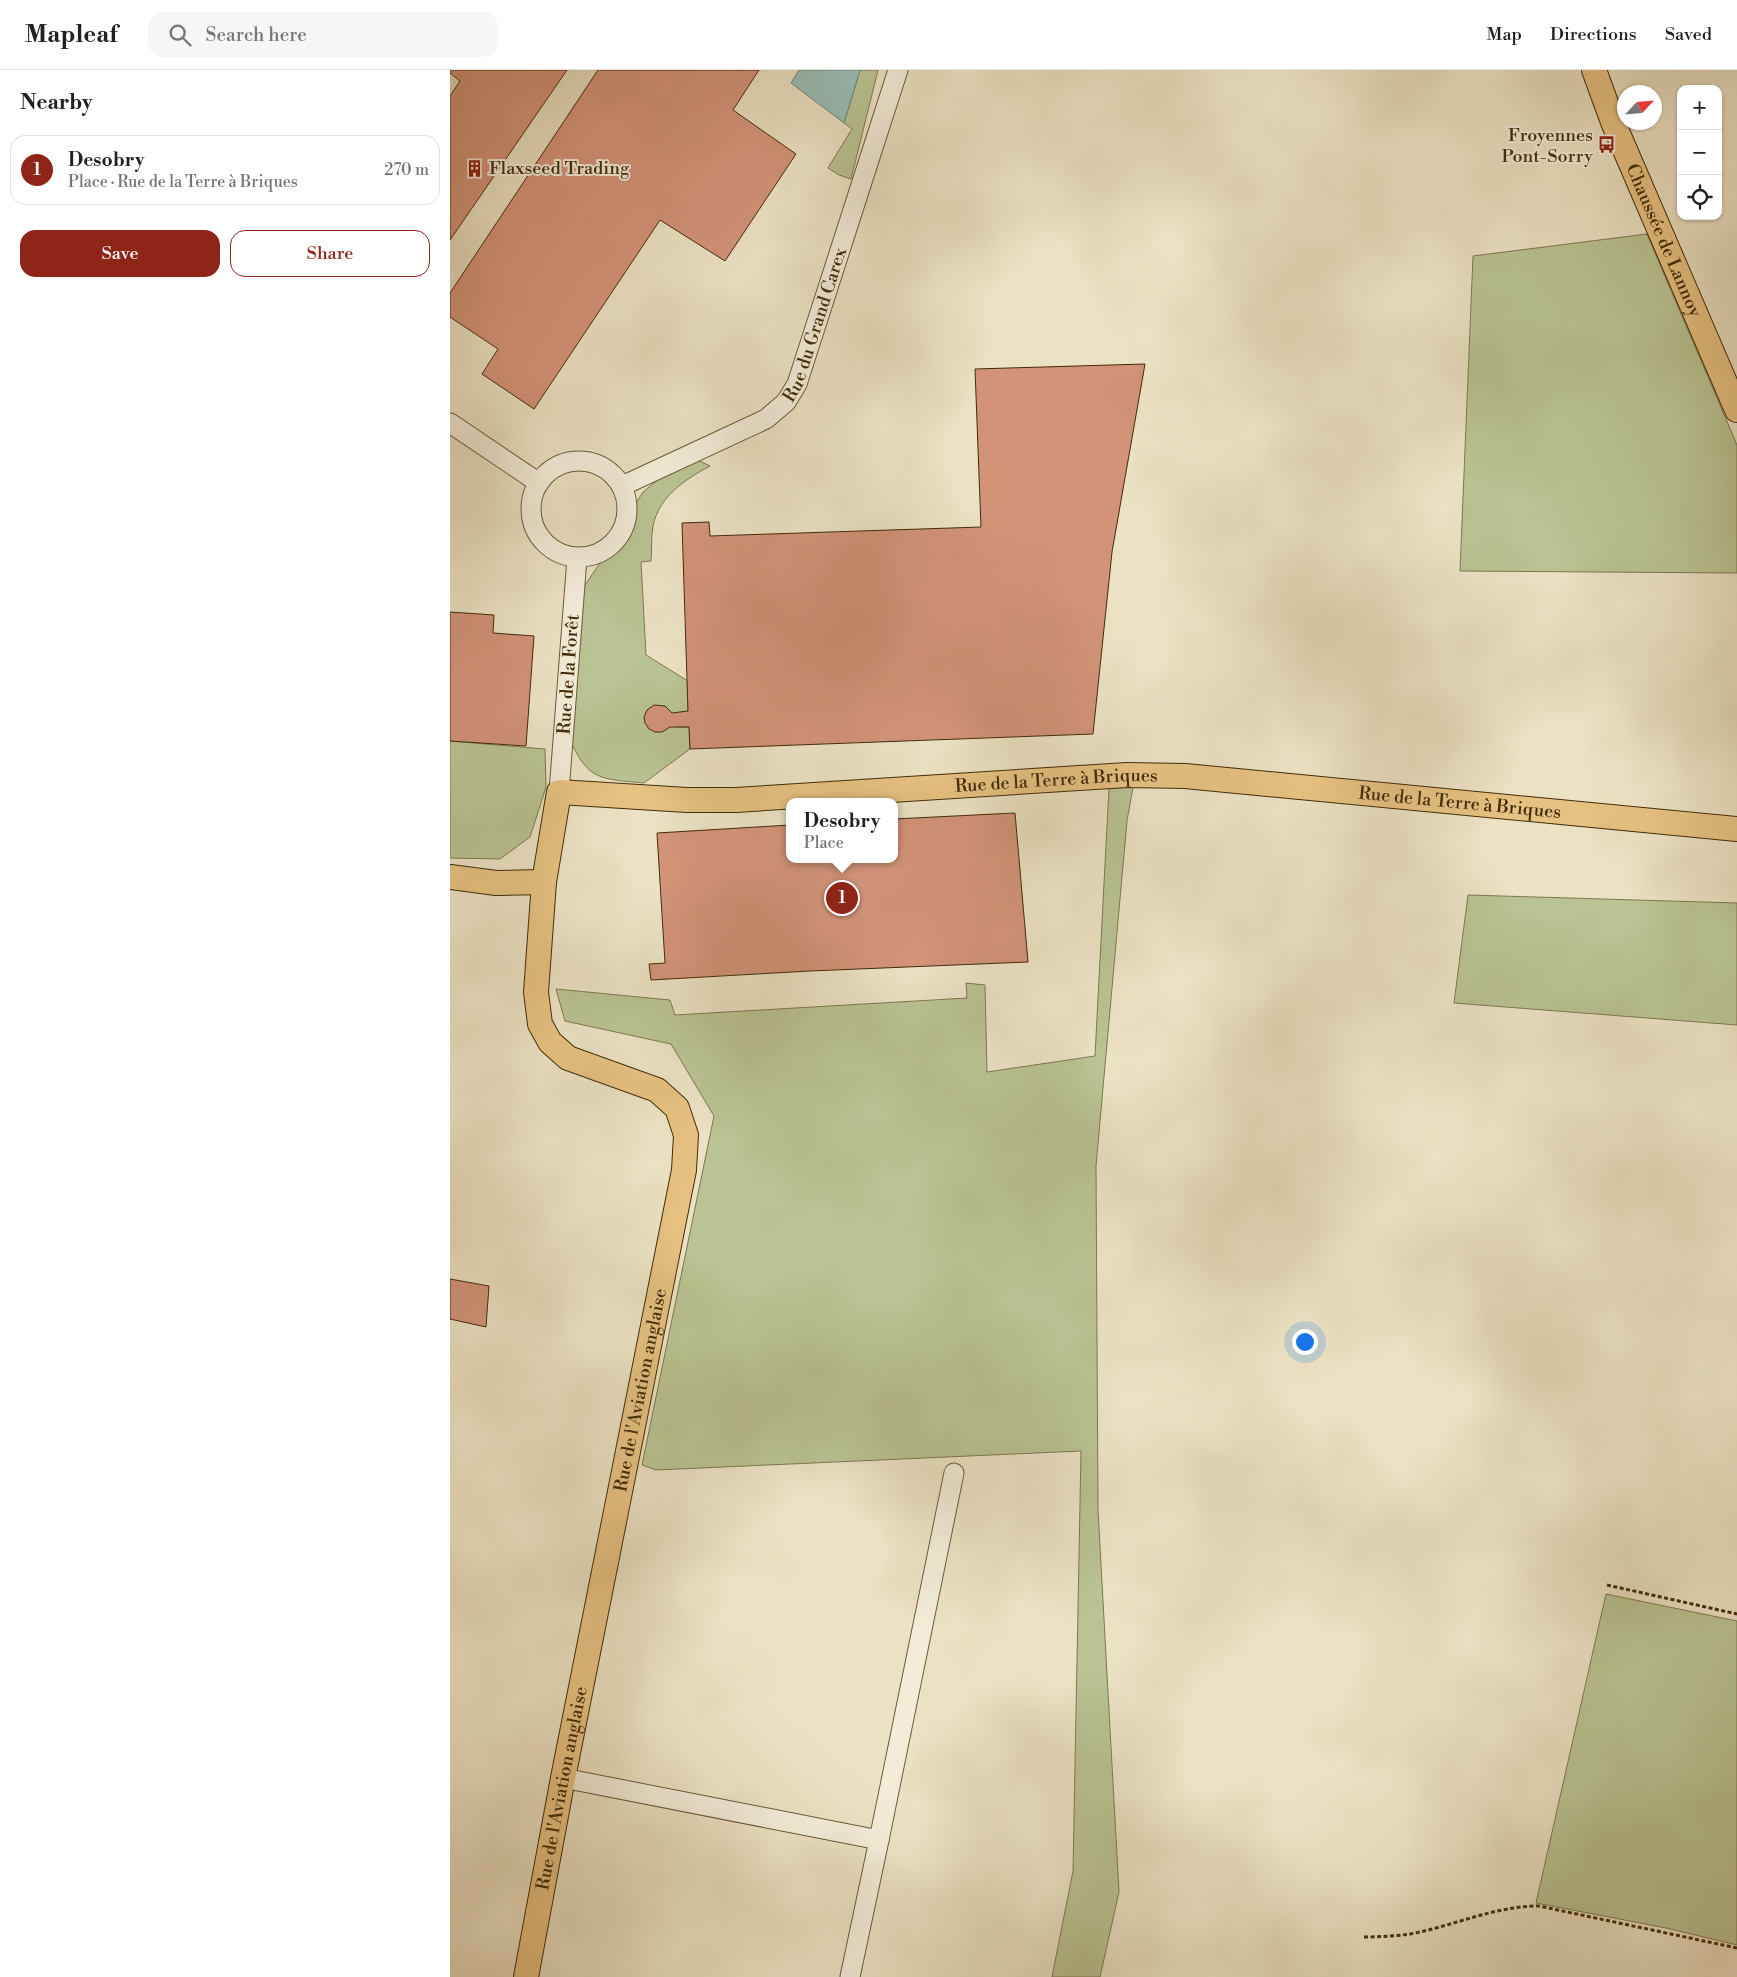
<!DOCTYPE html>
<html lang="en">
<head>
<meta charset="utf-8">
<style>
  :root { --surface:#fff; --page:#f6f6f6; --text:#202124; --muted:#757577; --line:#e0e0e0; --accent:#8f2418 }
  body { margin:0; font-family:"Libre Bodoni",serif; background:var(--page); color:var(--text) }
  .controls { position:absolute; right:15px; top:15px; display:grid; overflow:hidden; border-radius:10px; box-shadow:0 1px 4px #0004 }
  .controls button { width:45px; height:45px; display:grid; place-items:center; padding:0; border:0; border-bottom:1px solid var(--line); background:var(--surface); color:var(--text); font:25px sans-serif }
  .compass { position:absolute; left:1167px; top:15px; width:45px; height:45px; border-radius:50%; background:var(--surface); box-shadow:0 1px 4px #0004; rotate:64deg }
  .you { position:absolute; left:854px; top:1271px; width:18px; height:18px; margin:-12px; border:4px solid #fff; border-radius:50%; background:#1a73e8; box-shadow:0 0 0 8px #1a73e833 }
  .badge { display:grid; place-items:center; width:32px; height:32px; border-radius:50%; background:var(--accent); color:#fff; font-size:16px; font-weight:700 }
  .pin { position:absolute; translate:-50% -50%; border:2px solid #fff; box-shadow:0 1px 5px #0006 }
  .popup { position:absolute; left:336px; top:728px; width:112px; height:65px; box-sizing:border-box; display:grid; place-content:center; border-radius:10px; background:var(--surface); filter:drop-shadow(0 1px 4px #0005); font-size:16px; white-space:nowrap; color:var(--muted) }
  .popup b { font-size:19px; color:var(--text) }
  .popup::after { content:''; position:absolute; left:50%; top:100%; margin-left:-10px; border:10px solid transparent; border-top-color:var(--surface) }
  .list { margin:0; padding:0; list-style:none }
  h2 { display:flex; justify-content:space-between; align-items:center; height:65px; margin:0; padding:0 20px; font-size:21px }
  h2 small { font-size:16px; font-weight:400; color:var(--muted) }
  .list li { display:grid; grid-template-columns:32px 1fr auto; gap:15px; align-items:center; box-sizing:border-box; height:70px; margin:0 10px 10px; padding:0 10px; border:1px solid var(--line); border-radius:15px }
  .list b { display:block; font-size:19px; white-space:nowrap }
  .list p { margin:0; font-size:16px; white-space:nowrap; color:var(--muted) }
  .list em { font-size:16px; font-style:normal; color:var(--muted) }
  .actions { display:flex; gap:10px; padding:15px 20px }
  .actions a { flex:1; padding:11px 0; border:1px solid var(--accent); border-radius:15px; text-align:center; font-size:18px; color:var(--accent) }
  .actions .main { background:var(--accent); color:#fff }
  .icon { flex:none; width:28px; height:28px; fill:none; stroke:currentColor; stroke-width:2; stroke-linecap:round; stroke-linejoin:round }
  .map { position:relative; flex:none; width:1287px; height:1907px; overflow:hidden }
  header { display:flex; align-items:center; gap:30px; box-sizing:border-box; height:70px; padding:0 25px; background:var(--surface); border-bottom:1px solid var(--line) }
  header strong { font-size:24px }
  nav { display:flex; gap:28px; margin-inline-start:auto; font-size:18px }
  .search { width:350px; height:45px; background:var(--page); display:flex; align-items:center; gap:12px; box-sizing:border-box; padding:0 18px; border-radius:15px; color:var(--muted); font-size:19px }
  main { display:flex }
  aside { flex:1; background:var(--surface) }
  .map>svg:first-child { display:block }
</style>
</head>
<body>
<header>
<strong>Mapleaf</strong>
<div class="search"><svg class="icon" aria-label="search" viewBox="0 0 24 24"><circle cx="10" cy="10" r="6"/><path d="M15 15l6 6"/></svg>Search here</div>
<nav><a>Map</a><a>Directions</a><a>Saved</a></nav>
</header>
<main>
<aside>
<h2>Nearby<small></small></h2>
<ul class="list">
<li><span class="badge">1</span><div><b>Desobry</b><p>Place · Rue de la Terre à Briques</p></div><em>270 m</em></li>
</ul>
<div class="actions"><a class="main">Save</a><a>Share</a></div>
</aside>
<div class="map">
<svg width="1287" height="1907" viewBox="0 0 1287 1907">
  <rect width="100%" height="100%" fill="#ebe2c3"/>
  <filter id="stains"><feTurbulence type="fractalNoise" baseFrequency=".004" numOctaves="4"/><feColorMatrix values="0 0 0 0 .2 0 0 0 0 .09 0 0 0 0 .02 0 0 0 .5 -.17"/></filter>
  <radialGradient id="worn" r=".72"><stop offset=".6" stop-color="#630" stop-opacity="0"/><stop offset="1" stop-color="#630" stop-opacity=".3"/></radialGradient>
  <path fill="#b9c393" stroke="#7e784e" d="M410 0H428L401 109 389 105 378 98 402 59 394 53Z
    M1197 164 1287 375V503L1010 501 1023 186Z
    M248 390 260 396C236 409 209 426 203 456 201 467 202 479 201 491L191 492 196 585 238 611V641L225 657H239L240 679 194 713C151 709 137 711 119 667L127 557 135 515 150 493 169 476 178 459 184 436 193 422 210 408Z
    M0 671 95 679 96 717 80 767 50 789 0 788Z
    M683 717 677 751 646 1096 648 1440 669 1822 650 1907H602L623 1801 631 1381 206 1400 192 1395 264 1046 221 974 115 951 106 919 220 930 225 945 517 928 516 913 535 915 537 1002 645 986 659 718Z
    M1018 825 1287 833V955L1004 933Z
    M1156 1524 1287 1551V1875L1216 1858 1086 1833Z"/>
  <path fill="#99bdb8" stroke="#768372" d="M349 0H410L394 53 341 13Z"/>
  <path fill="#d29379" stroke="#422c08" d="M0 0H117L0 170V26L10 11 0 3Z
    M148 0H309L283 40 346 84 275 191 210 150 84 339 32 304 48 279 0 247V223Z
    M695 294 662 482 643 664 240 679 239 657H220L212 662H205L199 659 195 653 194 647 197 640 204 635 215 636 222 643 238 641 232 453 259 452 260 466 531 457 525 299Z
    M0 542 44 545 43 563 84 566 76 676 0 671Z
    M565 743 578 892 360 901 201 910 199 894 215 893 207 763 340 755V789H444V749Z
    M0 1209 39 1216 36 1257 0 1249Z"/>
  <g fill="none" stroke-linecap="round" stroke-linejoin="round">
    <defs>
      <g id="minor">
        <path d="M0 353 89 413"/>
        <circle cx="129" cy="439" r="48"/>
        <path id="s1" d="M172 416 316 349 336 332 347 314 448 0"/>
        <path id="s2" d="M109 722 127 488"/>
        <path d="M113 1708 429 1770 504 1403"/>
        <path d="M400 1907 429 1770"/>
      </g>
      <g id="major">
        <path id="s3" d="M1144 0 1163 52 1287 340"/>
        <path d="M0 807 46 813 94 812"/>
        <path id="s4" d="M76 1907 113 1708 234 1100 236 1065 227 1038 207 1020 118 988 100 972 90 954 86 922 94 812 109 722 237 730H286L677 705 735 706 1287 759"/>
      </g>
    </defs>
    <use href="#minor" stroke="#6c5a37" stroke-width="21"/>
    <use href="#major" stroke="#422c08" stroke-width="26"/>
    <path stroke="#422c08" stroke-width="3" stroke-dasharray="4 2.5" stroke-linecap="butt" d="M1157 1515 1287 1544
      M914 1867C930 1867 945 1866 960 1864 1004 1856 1044 1836 1089 1836L1287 1878"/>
    <use href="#minor" stroke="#f2ecd8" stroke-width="19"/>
    <use href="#major" stroke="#e6c182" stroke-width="24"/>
  </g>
  <defs>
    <symbol id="bus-bare" viewBox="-9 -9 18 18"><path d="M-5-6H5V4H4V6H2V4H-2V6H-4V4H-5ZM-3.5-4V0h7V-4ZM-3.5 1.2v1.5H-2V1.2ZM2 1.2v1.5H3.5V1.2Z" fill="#8f2418" stroke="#f2ecd8" stroke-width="2.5" paint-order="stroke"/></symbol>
    <symbol id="building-bare" viewBox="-9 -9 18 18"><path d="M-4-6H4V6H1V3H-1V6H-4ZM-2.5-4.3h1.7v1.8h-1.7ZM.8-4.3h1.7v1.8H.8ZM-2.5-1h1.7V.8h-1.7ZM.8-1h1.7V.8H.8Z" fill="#8f2418" stroke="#f2ecd8" stroke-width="2.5" paint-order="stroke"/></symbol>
  </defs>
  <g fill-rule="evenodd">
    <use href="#bus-bare" x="1144" y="62" width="25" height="25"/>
    <use href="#building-bare" x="12" y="86" width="25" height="25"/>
  </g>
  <g text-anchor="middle" stroke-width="4" stroke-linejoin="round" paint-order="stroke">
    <g font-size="18" fill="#422c08" stroke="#f2ecd8" text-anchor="end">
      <text x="1143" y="71">Froyennes<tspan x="1143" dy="21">Pont-Sorry</tspan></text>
      <text x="39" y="104" text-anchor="start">Flaxseed Trading</text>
    </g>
    <g font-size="18" fill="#422c08" stroke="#f2ecd8">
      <text dy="6" stroke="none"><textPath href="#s3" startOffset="184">Chaussée de Lannoy</textPath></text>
      <text dy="6" stroke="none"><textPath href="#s1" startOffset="268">Rue du Grand Carex</textPath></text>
      <text dy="6" stroke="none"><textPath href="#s2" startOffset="118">Rue de la Forêt</textPath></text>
      <text dy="6" stroke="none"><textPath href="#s4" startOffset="1784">Rue de la Terre à Briques</textPath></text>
      <text dy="6" stroke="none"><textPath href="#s4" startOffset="2189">Rue de la Terre à Briques</textPath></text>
      <text dy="6" stroke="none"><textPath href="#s4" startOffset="598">Rue de l'Aviation anglaise</textPath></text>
      <text dy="6" stroke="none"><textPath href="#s4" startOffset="192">Rue de l'Aviation anglaise</textPath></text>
    </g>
  </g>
  <rect width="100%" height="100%" filter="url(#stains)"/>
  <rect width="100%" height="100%" fill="url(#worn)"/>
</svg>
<div class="controls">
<button>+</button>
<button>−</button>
<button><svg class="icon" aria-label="locate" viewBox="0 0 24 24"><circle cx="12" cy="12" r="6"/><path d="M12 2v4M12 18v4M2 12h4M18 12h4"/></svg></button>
</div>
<svg class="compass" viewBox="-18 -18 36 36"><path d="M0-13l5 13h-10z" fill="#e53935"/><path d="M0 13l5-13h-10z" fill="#757577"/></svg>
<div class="you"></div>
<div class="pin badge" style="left:392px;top:828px">1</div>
<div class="popup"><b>Desobry</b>Place</div>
</div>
</main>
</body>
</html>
